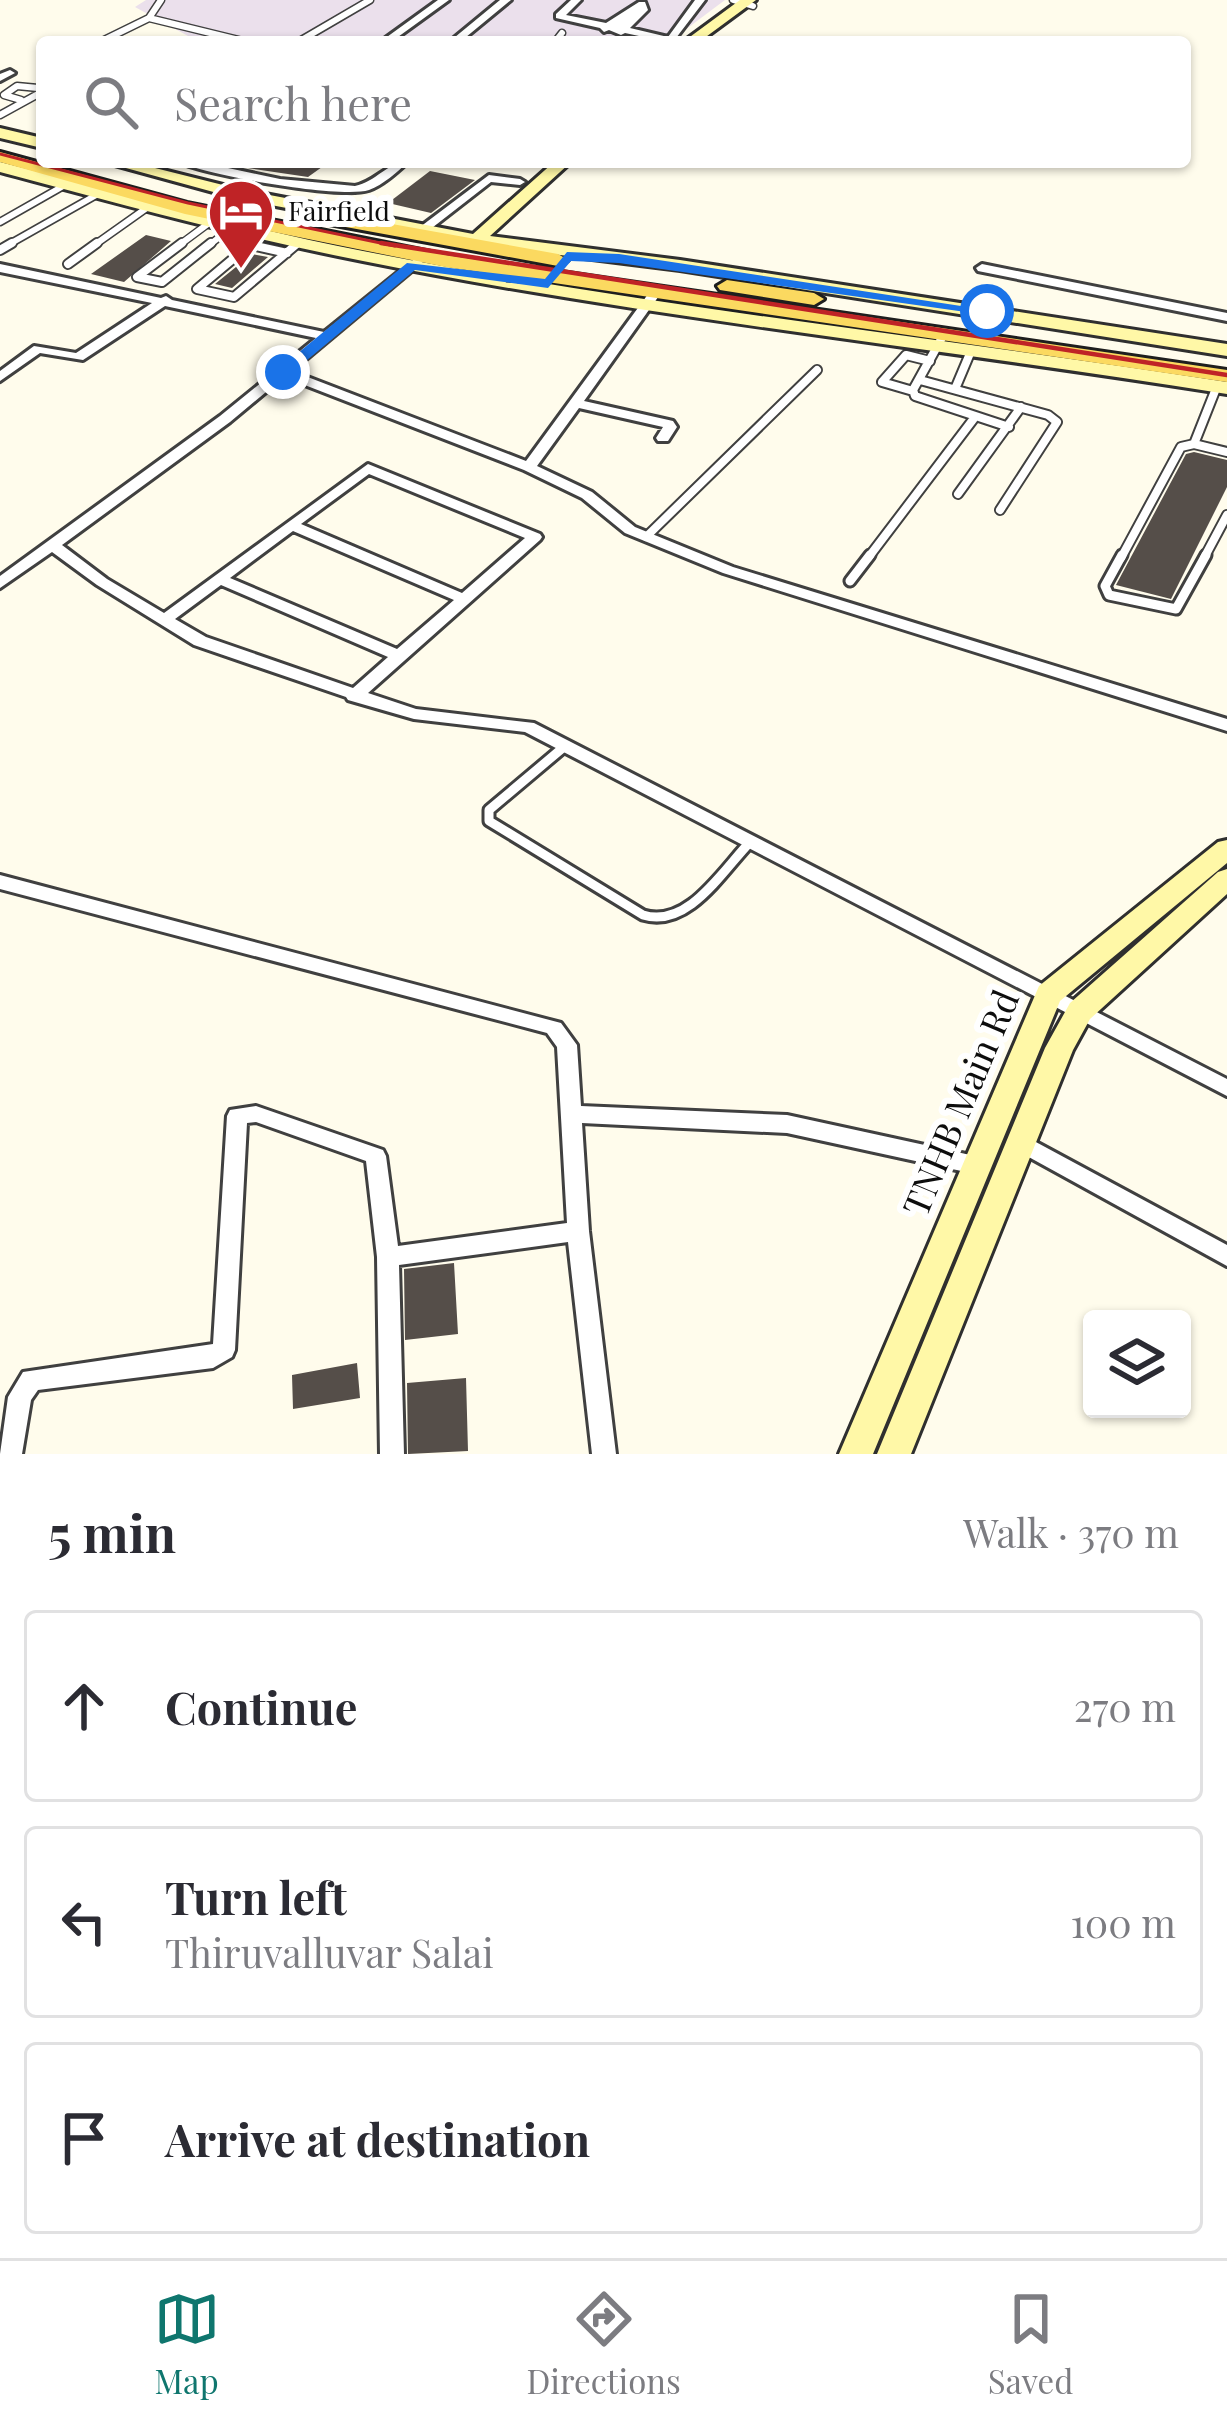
<!DOCTYPE html>
<html lang="en">
<head>
<meta charset="utf-8">
<style>
  :root { --surface:#fff; --page:#f2f2f3; --text:#2b2b33; --muted:#7c7c81; --line:#e1e1e2; --accent:#0f766e }
  body { margin:0; font-family:"Playfair Display",serif; background:var(--page); color:var(--text) }
  .controls { position:absolute; right:36px; bottom:36px; display:grid; overflow:hidden; border-radius:12px; box-shadow:0 3px 9px #0004 }
  .controls button { width:108px; height:108px; display:grid; place-items:center; padding:0; border:0; border-bottom:3px solid var(--line); background:var(--surface); color:var(--text); font:60px sans-serif }
  .stop { position:absolute; width:36px; height:36px; margin:-27px; border:9px solid #1a73e8; border-radius:50%; background:#fff }
  .stop.end { background:#1a73e8; border-color:#fff; box-shadow:0 3px 12px #0008 }
  .list { margin:0; padding:0; list-style:none }
  h2 { display:flex; justify-content:space-between; align-items:center; height:156px; margin:0; padding:0 48px; font-size:51px }
  h2 small { font-size:39px; font-weight:400; color:var(--muted) }
  .list li { display:grid; grid-template-columns:78px 1fr auto; gap:36px; align-items:center; box-sizing:border-box; height:192px; margin:0 24px 24px; padding:0 24px; border:3px solid var(--line); border-radius:12px }
  .list b { display:block; font-size:45px; white-space:nowrap }
  .list p { margin:0; font-size:39px; white-space:nowrap; color:var(--muted) }
  .list em { font-size:39px; font-style:normal; color:var(--muted) }
  .icon { flex:none; width:66px; height:66px; fill:none; stroke:currentColor; stroke-width:2; stroke-linecap:round; stroke-linejoin:round }
  .map { position:relative; flex:none; width:1227px; height:1454px; overflow:hidden }
  .search { position:absolute; background:var(--surface); box-shadow:0 3px 9px #0004; left:36px; right:36px; top:36px; height:132px; display:flex; align-items:center; gap:30px; box-sizing:border-box; padding:0 42px; border-radius:12px; color:var(--muted); font-size:45px }
  .sheet { height:804px; background:var(--surface) }
  nav { display:flex; justify-content:space-around; align-items:center; box-sizing:border-box; height:168px; border-top:3px solid var(--line); background:var(--surface); font-size:33px; color:var(--muted) }
  nav a { display:grid; justify-items:center; gap:6px }
  nav .on { color:var(--accent) }
  .map>svg:first-child { display:block }
</style>
</head>
<body>
<div class="map">
<svg width="1227" height="1454" viewBox="0 0 1227 1454">
  <rect width="100%" height="100%" fill="#fffcec"/>
  <path fill="#ebe0ec" d="M146 0H725L669 42H199L135 7Z"/>
  <path fill="#554e49" d="M249 162H329L308 177 248 168Z
    M430 171 475 180 431 213 388 203Z
    M146 235 171 241 124 282 91 274Z
    M252 254 268 257 232 288 215 284Z
    M1194 452 1227 460V487L1171 599 1116 585 1186 454Z
    M454 1263 458 1334 405 1340 404 1269Z
    M357 1363 360 1398 293 1409 292 1375Z
    M466 1378 468 1451 408 1454 407 1383Z"/>
  <g fill="none" stroke-linecap="round" stroke-linejoin="round">
    <defs>
      <path id="lane-far2" d="M733 0 753 6
        M149 18 247 42
        M100 42 149 18 161 0
        M298 42 370 0
        M555 42 562 33
        M0 115 40 93 38 88 17 86 4 95 21 100
        M0 222 65 185
        M251 245 257 246
        M6 246 98 194
        M93 246 148 207
        M178 246 209 223
        M208 246 231 228
        M248 246 263 234
        M295 246 300 242"/>
      <path id="lane-far1" d="M182 243 137 277 162 282 211 243
        M252 243 197 289 234 297 298 243
        M251 245 287 253
        M0 250 12 243
        M68 264 97 243
        M944 334 913 390 915 396 1009 427
        M920 380 1048 415 1057 422 1000 510
        M1217 386 1194 444 1227 452
        M955 389 971 351
        M913 391 882 382 906 355 930 361
        M958 494 1021 407
        M646 537 817 370
        M868 558 975 417
        M1121 558 1181 447 1194 444
        M1204 558 1227 515"/>
      <path id="lane" d="M1122 555 1105 586 1109 595 1176 609 1206 555
        M850 581 870 555
        M565 746 489 810V821L643 915C688 929 722 871 751 841"/>
      <path id="street" d="M438 0H449L391 42H380Z
        M500 0H511L460 42H449Z
        M571 0H581L566 15 606 23 639 2H645L648 10 630 28 668 37 695 0H705L676 38 685 42H667L625 33 621 35 609 30 604 32 600 28 556 18V14Z
        M10 70 15 73 0 81V74Z
        M179 162H200L280 179 355 186C376 182 387 162 408 162 397 172 383 185 369 190 340 199 207 175 179 162Z
        M489 175 520 179 525 182 520 185 491 182 428 231H420V227Z
        M422 253 426 255V259L292 371 526 461 651 290H659L661 293 584 401 673 421 677 427 668 441H658L656 438 663 427 579 408 537 466 592 492 635 527 733 567 1227 719V731L723 573 625 533 582 498 524 470 284 377 230 422 62 545 107 579 164 613 368 464 540 534 542 537 540 540 368 693 416 709 534 723 1227 1079V1096L525 732 414 719 348 700 346 697 194 645 97 585 52 552 0 588V576L220 416 316 338 165 306 83 360 40 353 0 381V371L34 346 76 353 152 303 0 272V264L161 298 166 296 172 300 324 332ZM369 474 525 538 462 593 301 524ZM293 531 454 600 397 649 230 578ZM221 585 388 657 353 688 206 637 175 619Z
        M982 264 1227 313V321L978 271 976 268Z
        M0 875 561 1023 577 1045 581 1106 787 1115 975 1156 982 1159 985 1165 982 1171 975 1174 787 1133 582 1123 589 1231 616 1454H592L568 1242 399 1265 404 1454H380L377 1257 366 1161 256 1122 247 1123 235 1350 232 1357 213 1368 38 1390 31 1400 22 1454H0L8 1397 23 1372 213 1344 227 1116 230 1110 256 1106 383 1150 386 1156 398 1246 567 1223 557 1047 547 1033 0 889Z
        M1021 1134 1227 1245V1266L1014 1149 1011 1143 1014 1137Z"/>
      <path id="secondary" d="M740 0H756L699 42H683Z
        M0 128 42 138V148L0 138Z
        M0 162C121 193 240 227 363 251 649 307 939 337 1227 382V394C939 348 648 318 363 261 240 237 120 204 0 172Z
        M104 162H131L239 189 473 234 554 162H571L490 236 680 260 1227 344V356L680 270 480 245 465 248 464 242 239 199Z
        M1227 840V863L1060 1001 873 1454H839L1039 986 1218 842Z
        M1227 869V894L1090 1019 1073 1050 911 1454H877L1045 1048 1070 1003 1218 872Z"/>
      <path id="primary" d="M0 152 187 203 446 255 1227 370V382L446 267 185 214 0 162Z
        M331 213 558 254 568 260 558 266 324 223V215Z
        M727 280 814 293 824 299 814 305 720 290 717 286Z"/>
    </defs>
    <use href="#lane-far2" stroke="#404040" stroke-width="9"/>
    <use href="#lane-far1" stroke="#404040" stroke-width="12"/>
    <use href="#lane" stroke="#404040" stroke-width="15"/>
    <use href="#street" stroke="#404040" stroke-width="6"/>
    <use href="#secondary" stroke="#2f2f2f" stroke-width="6"/>
    <use href="#primary" stroke="#1e1e1e" stroke-width="6"/>
    <use href="#lane-far2" stroke="#fff" stroke-width="6"/>
    <use href="#lane-far1" stroke="#fff" stroke-width="8"/>
    <use href="#lane" stroke="#fff" stroke-width="9"/>
    <use href="#street" fill="#fff" fill-rule="evenodd"/>
    <use href="#secondary" fill="#fff8a7" fill-rule="evenodd"/>
    <use href="#primary" fill="#fbd960" fill-rule="evenodd"/>
    <path stroke="#bf2326" stroke-width="3" d="M0 154 188 203 395 246"/>
    <path stroke="#bf2326" stroke-width="4.5" d="M381 243 1227 375"/>
    <path stroke="#2f2f2f" stroke-width="3" stroke-dasharray="8 3" stroke-linecap="butt" d="M506 281 548 284 567 256 619 258"/>
  </g>
  <path fill="#1a73e8" d="M567 252 619 254 994 311 987 315 619 263 571 261 548 288 415 270 288 376 275 372 407 263 545 279Z"/>
  <defs>
    <symbol id="hotel-pin" viewBox="-11 -11 22 30"><path d="M0 17L-7.5 6A9.5 9.5 0 1 1 7.5 6Z" fill="#bf2326" stroke="#fff"/><path d="M-6-4.5h1.5V1H6V5H4.5V3h-9V5H-6ZM-4 0a1.8 1.8 0 1 1 3.6 0ZM.5 0V-2.5h3Q6-2.5 6 0Z" fill="#fff"/></symbol>
  </defs>
  <g fill-rule="evenodd">
    <use href="#hotel-pin" x="203" y="174" width="76" height="104"/>
  </g>
  <g text-anchor="middle" stroke-width="12" stroke-linejoin="round" paint-order="stroke">
    <g font-size="27" fill="#0d0d0d" stroke="#fff" text-anchor="start">
      <text x="288" y="221">Fairfield</text>
    </g>
    <g font-size="36" fill="#0d0d0d" stroke="#fff">
      <text transform="translate(961 1103) rotate(-67)" y="13">TNHB Main Rd</text>
    </g>
  </g>
</svg>
<div class="controls">
<button><svg class="icon" aria-label="layers" viewBox="0 0 24 24"><path d="M12 4l9 5-9 5-9-5zM3 14l9 5 9-5"/></svg></button>
</div>
<div class="stop" style="left:987px;top:311px"></div>
<div class="stop end" style="left:283px;top:372px"></div>
<div class="search"><svg class="icon" aria-label="search" viewBox="0 0 24 24"><circle cx="10" cy="10" r="6"/><path d="M15 15l6 6"/></svg>Search here</div>
</div>
<section class="sheet">
<h2>5 min<small>Walk · 370 m</small></h2>
<ul class="list">
<li><svg class="icon" aria-label="ahead" viewBox="0 0 24 24"><path d="M12 20V5M6 11l6-6 6 6"/></svg><div><b>Continue</b></div><em>270 m</em></li>
<li><svg class="icon" aria-label="left" viewBox="0 0 24 24"><path d="M17 20v-9H6M10 6l-5 5 5 5"/></svg><div><b>Turn left</b><p>Thiruvalluvar Salai</p></div><em>100 m</em></li>
<li><svg class="icon" aria-label="arrive" viewBox="0 0 24 24"><path d="M6 21V4h12l-3 4 3 4H6"/></svg><div><b>Arrive at destination</b></div></li>
</ul>
</section>
<nav>
<a class="on"><svg class="icon" aria-label="map" viewBox="0 0 24 24"><path d="M3 6l6-2 6 2 6-2v14l-6 2-6-2-6 2zM9 4v14M15 6v14"/></svg>Map</a>
<a><svg class="icon" aria-label="directions" viewBox="0 0 24 24"><path d="M12 3l9 9-9 9-9-9zM9 14v-3h6M13 9l2 2-2 2"/></svg>Directions</a>
<a><svg class="icon" aria-label="saved" viewBox="0 0 24 24"><path d="M7 4h10v16l-5-4-5 4z"/></svg>Saved</a>
</nav>
</body>
</html>
